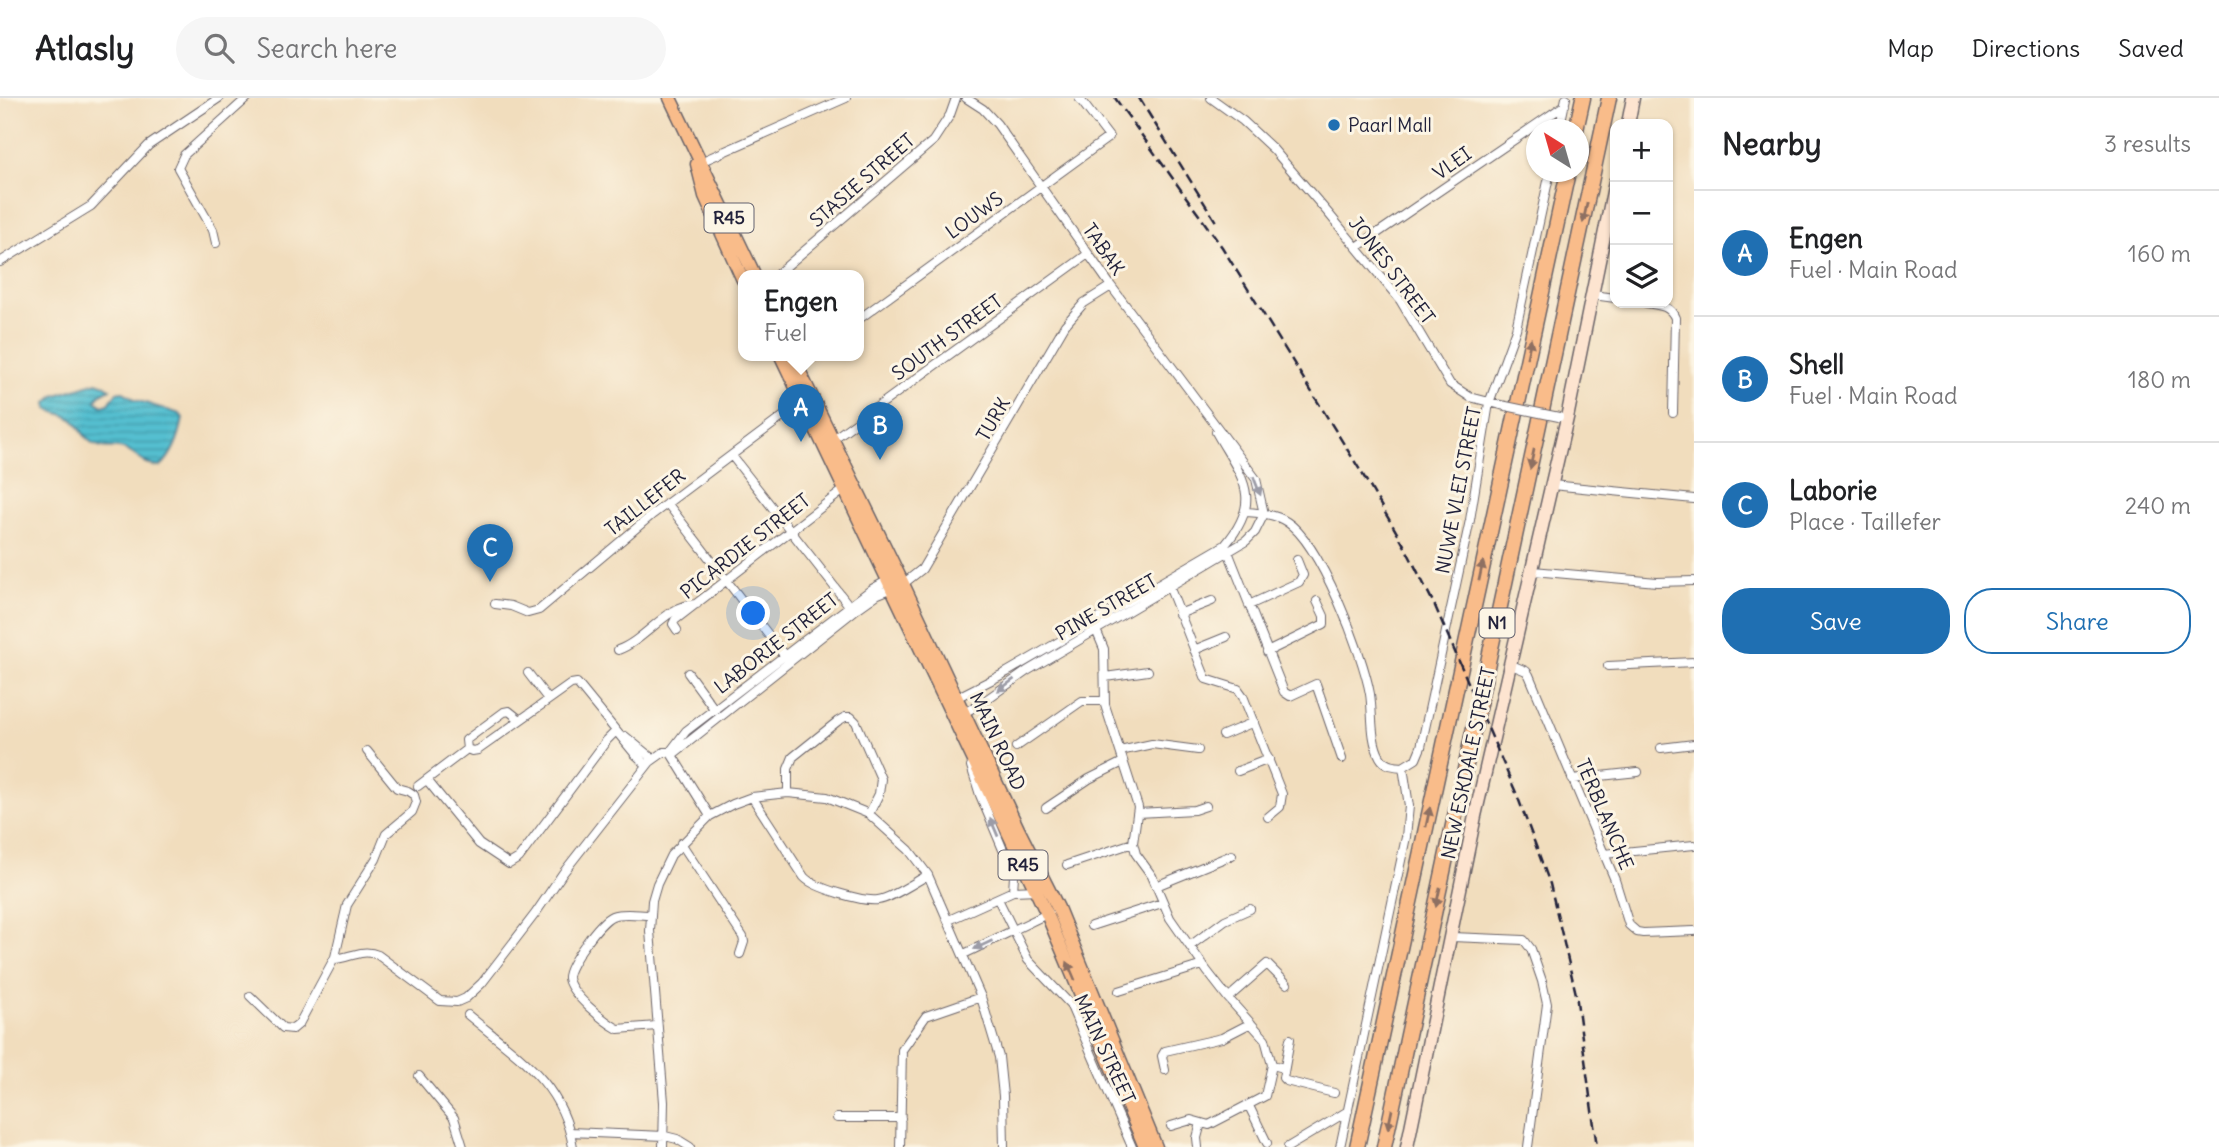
<!DOCTYPE html>
<html lang="en">
<head>
<meta charset="utf-8">
<style>
  :root { --surface:#fff; --page:#f6f6f6; --text:#202124; --muted:#757577; --line:#e0e0e0; --accent:#1f6fb2 }
  body { margin:0; font-family:Delius,sans-serif; background:var(--page); color:var(--text) }
  .controls { position:absolute; right:21px; top:21px; display:grid; overflow:hidden; border-radius:14px; box-shadow:0 2px 5px #0004 }
  .controls button { width:63px; height:63px; display:grid; place-items:center; padding:0; border:0; border-bottom:2px solid var(--line); background:var(--surface); color:var(--text); font:35px sans-serif }
  .compass { position:absolute; left:1526px; top:21px; width:63px; height:63px; border-radius:50%; background:var(--surface); box-shadow:0 2px 5px #0004; rotate:323deg }
  .you { position:absolute; left:754px; top:516px; width:24px; height:24px; margin:-18px; border:5px solid #fff; border-radius:50%; background:#1a73e8; box-shadow:0 0 0 10px #1a73e833 }
  .badge { display:grid; place-items:center; width:46px; height:46px; border-radius:50%; background:var(--accent); color:#fff; font-size:23px; font-weight:700 }
  .pin { position:absolute; translate:-50% -58px; filter:drop-shadow(0 2px 4px #0008) }
  .pin::after { content:''; position:absolute; top:37px; width:24px; height:21px; background:inherit; clip-path:polygon(0 0,100% 0,50% 100%) }
  .popup { position:absolute; left:738px; top:172px; width:126px; height:91px; box-sizing:border-box; display:grid; place-content:center; border-radius:14px; background:var(--surface); filter:drop-shadow(0 2px 5px #0005); font-size:23px; white-space:nowrap; color:var(--muted) }
  .popup b { font-size:26px; color:var(--text) }
  .popup::after { content:''; position:absolute; left:50%; top:100%; margin-left:-14px; border:14px solid transparent; border-top-color:var(--surface) }
  .list { margin:0; padding:0; list-style:none }
  h2 { display:flex; justify-content:space-between; align-items:center; height:91px; margin:0; padding:0 28px; font-size:30px }
  h2 small { font-size:23px; font-weight:400; color:var(--muted) }
  .list li { display:grid; grid-template-columns:46px 1fr auto; gap:21px; align-items:center; box-sizing:border-box; height:126px; padding:0 28px; border-top:2px solid var(--line) }
  .list b { display:block; font-size:26px; white-space:nowrap }
  .list p { margin:0; font-size:23px; white-space:nowrap; color:var(--muted) }
  .list em { font-size:23px; font-style:normal; color:var(--muted) }
  .actions { display:flex; gap:14px; padding:21px 28px }
  .actions a { flex:1; padding:16px 0; border:2px solid var(--accent); border-radius:28px; text-align:center; font-size:24px; color:var(--accent) }
  .actions .main { background:var(--accent); color:#fff }
  .icon { flex:none; width:38px; height:38px; fill:none; stroke:currentColor; stroke-width:2; stroke-linecap:round; stroke-linejoin:round }
  .map { position:relative; flex:none; width:1694px; height:1049px; overflow:hidden }
  header { display:flex; align-items:center; gap:42px; box-sizing:border-box; height:98px; padding:0 35px; background:var(--surface); border-bottom:2px solid var(--line) }
  header strong { font-size:33px }
  nav { display:flex; gap:38px; margin-inline-start:auto; font-size:24px }
  .search { width:490px; height:63px; background:var(--page); display:flex; align-items:center; gap:18px; box-sizing:border-box; padding:0 24px; border-radius:38px; color:var(--muted); font-size:26px }
  main { display:flex }
  aside { flex:1; background:var(--surface) }
  .map>svg:first-child { display:block }
</style>
</head>
<body>
<header>
<strong>Atlasly</strong>
<div class="search"><svg class="icon" aria-label="search" viewBox="0 0 24 24"><circle cx="10" cy="10" r="6"/><path d="M15 15l6 6"/></svg>Search here</div>
<nav><a>Map</a><a>Directions</a><a>Saved</a></nav>
</header>
<main>
<div class="map">
<svg width="1694" height="1049" viewBox="0 0 1694 1049">
  <defs>
    <pattern id="water-rules" width="6" height="5" patternUnits="userSpaceOnUse" patternTransform="scale(1.75)"><rect width="6" height="5" fill="#54bfd0"/><path d="M0 2.5h6" fill="none" stroke="#459baa"/></pattern>
  </defs>
  <rect width="100%" height="100%" fill="#fcf5e5"/>
  <filter id="ink" filterUnits="userSpaceOnUse"><feTurbulence type="fractalNoise" baseFrequency=".0143" numOctaves="2"/><feDisplacementMap in="SourceGraphic" scale="14" xChannelSelector="R" yChannelSelector="G"/><feConvolveMatrix kernelMatrix="1 2 1 2 8 2 1 2 1" color-interpolation-filters="sRGB"/></filter>
  <filter id="wash" filterUnits="userSpaceOnUse"><feTurbulence type="fractalNoise" baseFrequency=".00686" numOctaves="4" result="noise"/><feDisplacementMap in="SourceGraphic" scale="28" xChannelSelector="R" yChannelSelector="G"/><feGaussianBlur stdDeviation="1.57" result="paint"/><feColorMatrix in="noise" values="0 0 0 0 0 0 0 0 0 0 0 0 0 0 0 0 0 1.4 0 .05"/><feComposite in="paint" operator="in"/></filter>
  <g filter="url(#wash)">
    <rect width="100%" height="100%" fill="#f1ddbd"/>
    <path fill="url(#water-rules)" stroke="#3b7086" stroke-width="2" d="M97 284 106 287 110 291 99 297 96 303 102 308 109 306 117 294 122 293 136 302 180 316 183 320C180 337 173 357 160 369 147 369 137 357 126 352 118 348 107 351 99 348 86 344 84 335 76 325 68 315 58 317 48 311L47 305 54 298Z"/>
  </g>
  <g filter="url(#ink)">
    <g fill="none" stroke-linecap="round" stroke-linejoin="round">
      <defs>
        <path id="street" d="M1211 0 1243 23 1273 51 1329 116 1400 202 1450 286 1470 299 1501 307
          M1559 32 1566 0
          M698 65 846 0
          M216 145 213 132 178 70 184 57 247 0
          M1357 149 1565 7
          M0 164 91 108 149 47 219 0
          M775 178 933 43 950 17 956 0
          M1593 197 1615 200
          M1646 205C1658 207 1670 207 1675 220L1673 315
          M859 221 1109 39 1079 0
          M793 268 807 258
          M829 344 1088 156
          M732 358 851 510
          M1552 387 1694 401
          M667 405 787 561
          M1246 414C1260 415 1275 416 1287 424 1320 445 1363 556 1370 596 1373 615 1370 641 1380 659 1385 668 1393 668 1403 669
          M1227 451 1284 594 1290 598 1316 586 1342 661
          M1533 473 1657 484 1694 483
          M1169 488 1206 581 1238 591 1243 598 1282 696 1280 709 1268 719
          M495 506 511 508 528 515 539 512 653 416 805 302
          M1249 507 1299 484 1303 477 1297 462
          M1179 516 1212 503
          M1090 526 1096 532 1104 551 1105 607 1138 709 1133 745 1136 756 1152 778 1170 820 1207 873 1228 900 1265 941 1272 967 1284 970
          M677 532 673 526 675 522 845 391
          M618 552C646 542 667 506 697 506
          M1194 552 1226 539
          M1267 554 1324 526V518L1317 503
          M1509 566 1526 573 1529 577 1615 782 1629 827 1637 834 1643 835 1694 833
          M1608 568 1694 564
          M528 575 548 601
          M688 575 715 612
          M1105 579 1148 573
          M954 601 1007 574 1225 447C1265 400 1241 379 1216 334
          M960 617 980 606 1027 573 1246 443 1255 434 1264 416 1256 381 1111 188 997 26 983 11 966 0
          M1223 637 1254 624
          M625 638 653 661
          M1016 649 1082 603H1105
          M1661 650 1694 646
          M467 651 466 642 504 614 509 613 519 621
          M1120 653 1152 646 1198 652
          M670 654 686 633 872 491 892 480
          M672 657 710 718
          M971 668 980 697 1014 778 1013 793
          M1238 673 1269 661
          M1572 681 1638 674
          M427 682 479 746 509 766 519 760 607 642 616 633
          M418 688 467 651 472 653 478 652 571 586 577 585 635 656 647 667
          M788 695V671L793 659 838 623 845 619H851L856 624 881 681 879 696 869 716
          M752 699 804 779C814 790 863 804 878 802 892 800 915 784 928 777
          M1046 710 1089 681 1123 664
          M1138 715 1194 712 1206 708
          M681 745 743 839 744 844 740 856
          M1604 756 1694 747
          M1067 767 1133 745
          M1156 788 1232 757
          M998 801 1028 862 1070 906 1132 1049
          M650 817C639 817 622 814 612 818 600 823 567 868 568 880 570 896 604 923 618 931L657 928
          M949 822 1013 793 1038 792
          M1091 828 1162 805
          M1452 839 1524 842 1531 851 1542 883 1547 906 1528 1049
          M1190 848 1225 822 1250 811
          M964 856 1049 815
          M334 861C350 860 362 850 378 857L440 903 457 904 466 900 482 885 535 816 563 775 650 664 664 654H670L672 657 854 513 878 496 903 486 922 471 1065 227 1084 205 1111 188
          M1119 893 1203 867
          M250 898 283 930 293 931 299 926 335 859 347 807 376 761 386 736 412 714 416 704 414 697 408 693 397 690 367 653
          M1228 900 1267 866 1287 886
          M468 917C516 957 562 983 573 1049
          M1290 941 1283 980 1286 983 1334 995
          M1165 972 1162 958 1165 953 1222 940 1251 925
          M419 978 454 1020 463 1049
          M1249 1008 1267 1045
          M837 1020H901
          M1171 1028 1191 1022 1209 1027 1265 998 1272 967
          M570 1034 665 1038 677 1041 690 1049
          M663 1049 664 1004 650 833 652 803 657 786 671 757 710 718 733 706 752 699 788 695 827 699 869 716 909 752 928 777 981 899 999 959 1003 998 1004 1049
          M900 1049 902 952 926 918 981 899
          M1198 1049 1197 1040 1201 1025
          M1288 1049 1348 1013
          M1340 1049 1406 739 1409 708 1403 669 1416 661 1421 649 1470 422 1489 305 1516 231 1550 74"/>
        <path id="secondary" d="M1628 26 1633 0
          M1407 1049 1475 718 1567 320 1615 84"/>
        <path id="primary" d="M670 0 755 178
          M697 66 705 98 743 182
          M781 258 1047 816 1145 1049
          M792 258 903 486 1019 733 1058 810 1156 1049"/>
        <path id="highway" d="M1576 32 1583 0
          M1357 1049 1568 74
          M1384 1049 1609 0"/>
      </defs>
      <use href="#street" stroke="#6a6368" stroke-width="10"/>
      <use href="#secondary" stroke="#6a6368" stroke-width="15"/>
      <use href="#primary" stroke="#6a6368" stroke-width="15"/>
      <use href="#highway" stroke="#6a6368" stroke-width="17"/>
      <use href="#street" stroke="#fff" stroke-width="8"/>
      <use href="#secondary" stroke="#fde4d0" stroke-width="12"/>
      <use href="#primary" stroke="#f9bc8a" stroke-width="12"/>
      <use href="#highway" stroke="#f9bc8a" stroke-width="14"/>
      <path stroke="#22223b" stroke-width="2.5" stroke-dasharray="10 5" stroke-linecap="butt" d="M1115 0 1222 149 1363 377 1404 447 1435 508 1517 697 1550 786 1576 896 1597 1049
        M1139 0 1218 127"/>
      <defs>
        <path id="street-bridge" d="M1501 307 1559 319"/>
      </defs>
      <use href="#street-bridge" stroke="#6a6368" stroke-width="10" stroke-linecap="butt"/>
      <use href="#street-bridge" stroke="#fff" stroke-width="8"/>
    </g>
    <defs><path id="oneway-solid" d="M-6-.8H1V-3.2L6.5 0L1 3.2V.8H-6Z" transform="scale(1.75)"/></defs>
    <g fill="#8e6f62">
      <use href="#oneway-solid" transform="translate(1585 115) rotate(102)"/>
      <use href="#oneway-solid" transform="translate(1529 250) rotate(-78)"/>
      <use href="#oneway-solid" transform="translate(1532 361) rotate(102)"/>
      <use href="#oneway-solid" transform="translate(1481 473) rotate(-78)"/>
      <use href="#oneway-solid" transform="translate(1428 719) rotate(-78)"/>
      <use href="#oneway-solid" transform="translate(1438 799) rotate(102)"/>
      <use href="#oneway-solid" transform="translate(1071 873) rotate(-113)"/>
      <use href="#oneway-solid" transform="translate(1390 1021) rotate(102)"/>
    </g>
    <g fill="#9c9ca7">
      <use href="#oneway-solid" transform="translate(1257 388) rotate(69)"/>
      <use href="#oneway-solid" transform="translate(1006 587) rotate(144)"/>
      <use href="#oneway-solid" transform="translate(994 729) rotate(-113)"/>
      <use href="#oneway-solid" transform="translate(983 847) rotate(155)"/>
    </g>
  </g>
  <circle fill="#1f6fb2" stroke="#fcf5e5" stroke-width="2.5" cx="1334" cy="27" r="7"/>
  <g text-anchor="middle" stroke-width="6" stroke-linejoin="round" paint-order="stroke">
    <g fill="#fcf5e5" stroke="#63616e" stroke-width="2">
      <rect x="704.5" y="105.5" width="49" height="29" rx="5"/>
      <rect x="1479.5" y="510.5" width="35" height="29" rx="5"/>
      <rect x="998.5" y="752.5" width="49" height="29" rx="5"/>
    </g>
    <g font-size="18" font-weight="bold" fill="#22223b">
      <text x="729" y="126">R45</text>
      <text x="1497" y="531">N1</text>
      <text x="1023" y="773">R45</text>
    </g>
    <g font-size="19" fill="#22223b" stroke="#fcf5e5" text-anchor="start">
      <text x="1348" y="34">Paarl Mall</text>
    </g>
    <g font-size="19" fill="#22223b" stroke="#fcf5e5">
      <text transform="translate(1452 65) rotate(-35)" y="7">VLEI</text>
      <text transform="translate(862 82) rotate(-41)" y="7">STASIE STREET</text>
      <text transform="translate(974 117) rotate(-36)" y="7">LOUWS</text>
      <text transform="translate(1104 151) rotate(55)" y="7">TABAK</text>
      <text transform="translate(1392 172) rotate(53)" y="7">JONES STREET</text>
      <text transform="translate(947 239) rotate(-36)" y="7">SOUTH STREET</text>
      <text transform="translate(993 321) rotate(-60)" y="7">TURK</text>
      <text transform="translate(1458 392) rotate(-79)" y="7">NUWE VLEI STREET</text>
      <text transform="translate(645 404) rotate(-38)" y="7">TAILLEFER</text>
      <text transform="translate(745 448) rotate(-38)" y="7">PICARDIE STREET</text>
      <text transform="translate(1106 509) rotate(-30)" y="7">PINE STREET</text>
      <text transform="translate(776 545) rotate(-38)" y="7">LABORIE STREET</text>
      <text transform="translate(998 643) rotate(65)" y="7">MAIN ROAD</text>
      <text transform="translate(1468 665) rotate(-78)" y="7">NEW ESKDALE STREET</text>
      <text transform="translate(1605 716) rotate(67)" y="7">TERBLANCHE</text>
      <text transform="translate(1105 951) rotate(65)" y="7">MAIN STREET</text>
    </g>
  </g>
</svg>
<div class="controls">
<button>+</button>
<button>−</button>
<button><svg class="icon" aria-label="layers" viewBox="0 0 24 24"><path d="M12 4l9 5-9 5-9-5zM3 14l9 5 9-5"/></svg></button>
</div>
<svg class="compass" viewBox="-18 -18 36 36"><path d="M0-13l5 13h-10z" fill="#e53935"/><path d="M0 13l5-13h-10z" fill="#757577"/></svg>
<div class="you"></div>
<div class="pin badge" style="left:801px;top:344px">A</div>
<div class="popup"><b>Engen</b>Fuel</div>
<div class="pin badge" style="left:880px;top:362px">B</div>
<div class="pin badge" style="left:490px;top:484px">C</div>
</div>
<aside>
<h2>Nearby<small>3 results</small></h2>
<ul class="list">
<li><span class="badge">A</span><div><b>Engen</b><p>Fuel · Main Road</p></div><em>160 m</em></li>
<li><span class="badge">B</span><div><b>Shell</b><p>Fuel · Main Road</p></div><em>180 m</em></li>
<li><span class="badge">C</span><div><b>Laborie</b><p>Place · Taillefer</p></div><em>240 m</em></li>
</ul>
<div class="actions"><a class="main">Save</a><a>Share</a></div>
</aside>
</main>
</body>
</html>
